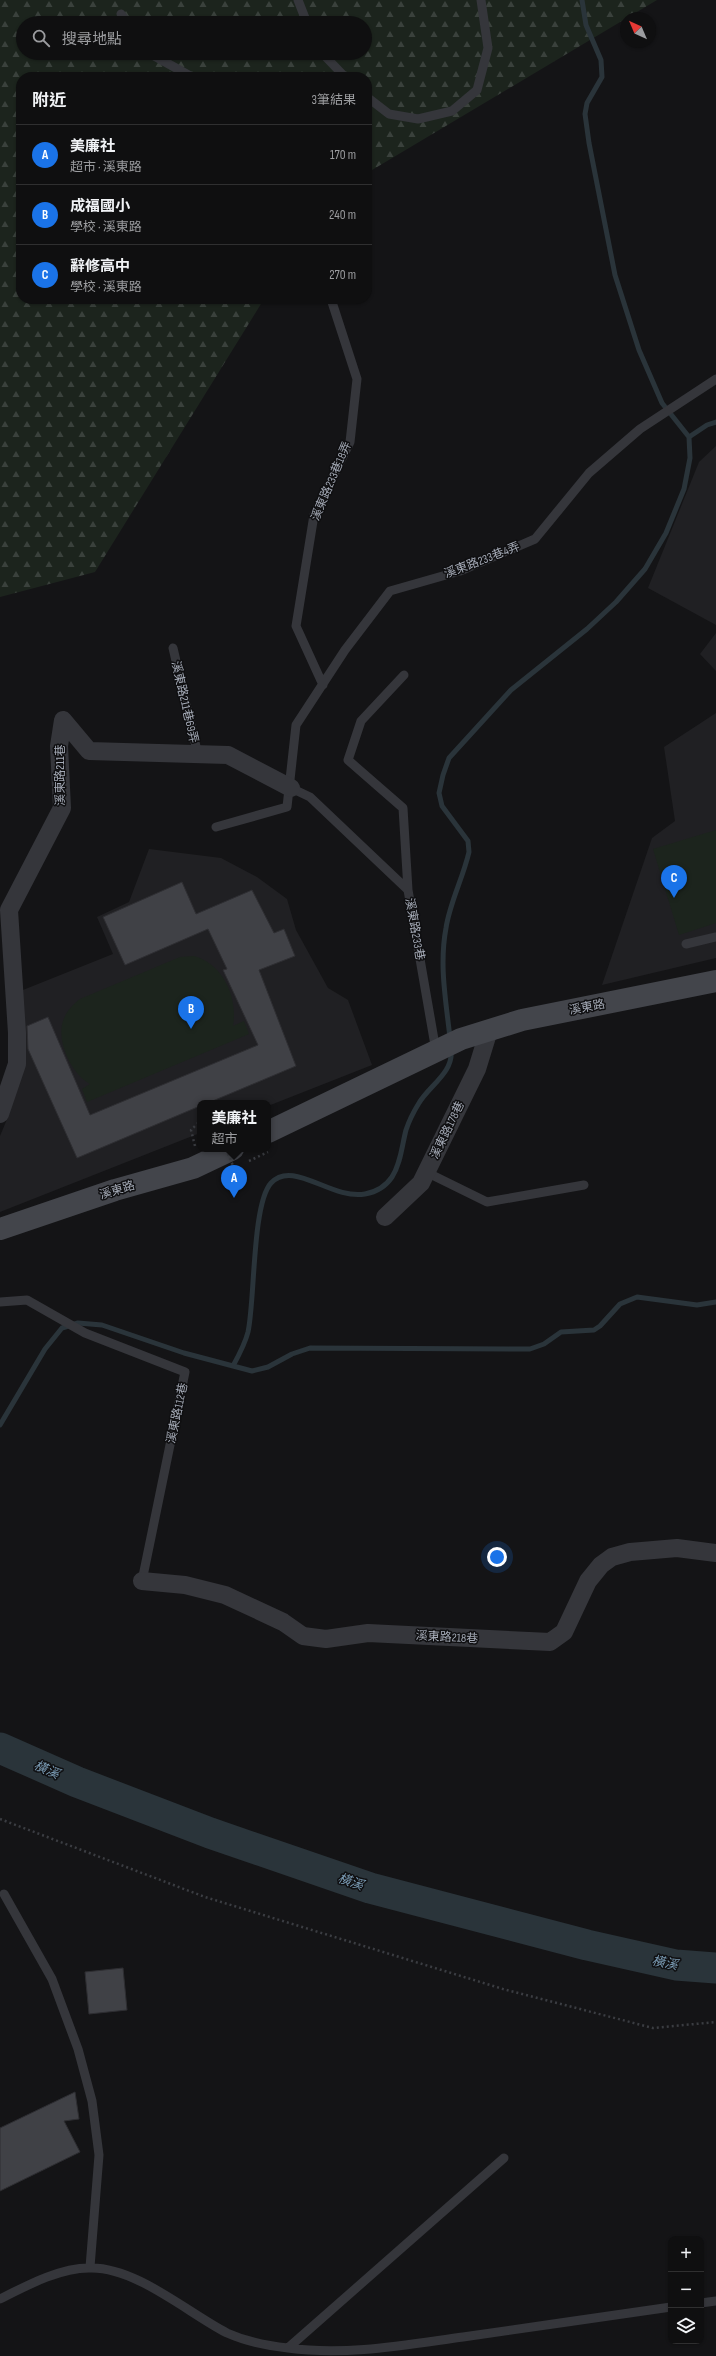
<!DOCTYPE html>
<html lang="zh-TW">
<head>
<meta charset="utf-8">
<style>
  :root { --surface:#0f0f10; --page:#1d1d1e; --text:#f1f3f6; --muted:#9b9c9f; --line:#2f2f30; --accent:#1a73e8 }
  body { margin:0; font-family:"Sofia Sans Condensed","Noto Sans TC",sans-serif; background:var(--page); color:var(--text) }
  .controls { position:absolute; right:12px; bottom:12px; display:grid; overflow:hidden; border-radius:8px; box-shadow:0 1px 3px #0004 }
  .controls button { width:36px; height:36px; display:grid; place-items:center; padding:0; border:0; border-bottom:1px solid var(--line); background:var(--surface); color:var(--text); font:20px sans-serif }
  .compass { position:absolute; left:620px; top:12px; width:36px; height:36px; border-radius:50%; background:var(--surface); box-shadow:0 1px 3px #0004; rotate:316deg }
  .you { position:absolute; left:497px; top:1557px; width:14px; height:14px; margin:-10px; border:3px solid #fff; border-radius:50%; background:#1a73e8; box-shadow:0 0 0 6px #1a73e833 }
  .badge { display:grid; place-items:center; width:26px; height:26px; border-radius:50%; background:var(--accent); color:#fff; font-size:13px; font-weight:700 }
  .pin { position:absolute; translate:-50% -33px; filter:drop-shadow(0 1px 2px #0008) }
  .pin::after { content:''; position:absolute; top:21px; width:14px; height:12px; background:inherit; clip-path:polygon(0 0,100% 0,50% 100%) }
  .popup { position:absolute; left:197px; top:1100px; width:74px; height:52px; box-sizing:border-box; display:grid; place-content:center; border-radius:8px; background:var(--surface); filter:drop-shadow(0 1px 3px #0005); font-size:13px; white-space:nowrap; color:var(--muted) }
  .popup b { font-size:15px; color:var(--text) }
  .popup::after { content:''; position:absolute; left:50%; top:100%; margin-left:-8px; border:8px solid transparent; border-top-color:var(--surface) }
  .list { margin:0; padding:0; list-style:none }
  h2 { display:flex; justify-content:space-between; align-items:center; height:52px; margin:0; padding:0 16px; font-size:17px }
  h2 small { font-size:13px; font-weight:400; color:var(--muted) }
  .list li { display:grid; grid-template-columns:26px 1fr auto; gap:12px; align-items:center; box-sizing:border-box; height:60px; padding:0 16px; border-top:1px solid var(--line) }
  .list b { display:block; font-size:15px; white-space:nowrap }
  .list p { margin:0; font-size:13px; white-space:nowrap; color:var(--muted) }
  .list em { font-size:13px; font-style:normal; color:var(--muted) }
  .icon { flex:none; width:22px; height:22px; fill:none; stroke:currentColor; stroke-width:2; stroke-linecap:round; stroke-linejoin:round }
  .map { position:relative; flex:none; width:716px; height:2356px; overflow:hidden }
  .search { position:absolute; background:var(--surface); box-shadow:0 1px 3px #0004; left:16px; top:16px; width:356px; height:44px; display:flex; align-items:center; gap:10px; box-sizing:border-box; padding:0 14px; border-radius:22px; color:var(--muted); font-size:15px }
  .panel { position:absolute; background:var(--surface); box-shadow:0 1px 3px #0004; left:16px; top:72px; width:356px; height:232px; border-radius:16px }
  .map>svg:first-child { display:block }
</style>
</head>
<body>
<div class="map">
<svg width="716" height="2356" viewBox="0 0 716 2356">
  <defs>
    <pattern id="forest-firs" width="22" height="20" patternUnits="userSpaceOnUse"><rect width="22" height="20" fill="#1c241d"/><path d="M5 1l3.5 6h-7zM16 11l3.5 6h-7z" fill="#3a413c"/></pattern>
  </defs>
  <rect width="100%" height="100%" fill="#141416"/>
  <path fill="#202023" d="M716 446V625L648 588 699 462Z
    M716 633V671L700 654Z
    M716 713V958L602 985 652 838 675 821 664 747Z
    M149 849 221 858 257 877 287 899 296 930 328 988 348 1000 372 1065 268 1106V1103H200V1133L0 1212V1136L10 1112 23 990 113 954 97 917 129 902Z"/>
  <path fill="url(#forest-firs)" fill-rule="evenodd" d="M0 0H657L367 173V77H21V299H264L95 572 0 597ZM23 23H365V53H23Z"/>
  <path fill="#1c241d" d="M716 830V923L679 935 653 849Z
    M194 956C223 964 238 997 233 1026L244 1021 249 1034 87 1102 82 1089 90 1084C72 1075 56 1041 63 1021 66 1012 72 1005 80 999L180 957Z"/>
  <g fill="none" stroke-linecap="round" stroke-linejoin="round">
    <path stroke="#2a343a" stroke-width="5" d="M689 437 707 425 716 422
      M450 1038C446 1001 439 965 446 928 450 902 463 878 469 852L468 841 442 806 439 793 443 775 449 758 511 690 587 629 616 602 645 569 666 533 684 489 690 458 689 437 662 403 639 350 615 275 589 143 585 114 587 103 602 77 601 60 586 25 582 0
      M233 1366C239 1355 245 1344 248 1332 255 1301 252 1204 271 1183 293 1159 331 1200 365 1194 376 1192 386 1186 392 1177 401 1163 402 1145 406 1130 409 1121 414 1111 419 1103 429 1086 454 1072 451 1050
      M0 1425 45 1349 62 1328 78 1323 102 1325 184 1353 252 1371 268 1367 292 1354 310 1348 530 1349 544 1344 561 1332 594 1330 600 1326 620 1304 637 1297 697 1305 716 1302"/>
    <path stroke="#2a343a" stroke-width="31" d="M0 1748 77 1782 210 1833 370 1888 587 1945 676 1965 716 1968"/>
  </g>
  <path fill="#404146" stroke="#2e2e32" d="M182 882 196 914 252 890 274 933 284 929 295 956 259 970 296 1066 208 1103H200V1106L77 1158 28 1049 27 1026 48 1017 90 1115 258 1045 223 970 227 969 208 929 125 965 103 917Z
    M123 1968 127 2010 89 2014 85 1972Z
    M75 2092 79 2119 64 2121 80 2152 0 2191V2128Z"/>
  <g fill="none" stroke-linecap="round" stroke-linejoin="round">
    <path stroke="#3b3d42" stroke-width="2.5" stroke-dasharray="2 3" stroke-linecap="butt" d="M195 1146 191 1130 200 1121
      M249 1161 268 1152
      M0 1819 205 1897 503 1989 653 2028 716 2022"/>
    <path stroke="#35363b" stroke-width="9" d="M298 0 307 23
      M121 14 127 23
      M149 53 192 77
      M322 53 345 77
      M367 97 389 114 418 119 452 111 477 90 488 48 481 0
      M173 648 198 755
      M404 675 361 721 348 760 403 808 408 890
      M323 685 296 626 314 515 350 442 357 379 331 299
      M291 788 310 797 408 890 436 1051
      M216 827 287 807 296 725 345 650 390 591 460 571 535 539 589 473 640 429 716 379
      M686 944 716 937
      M426 1172 487 1202 584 1185
      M0 1302 27 1300 85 1333 185 1372 142 1581
      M4 1894 52 1979 78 2049 92 2101 99 2155 90 2267
      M0 2299C26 2286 59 2268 89 2268 135 2266 188 2313 227 2333 245 2341 268 2346 288 2348 346 2356 405 2345 463 2337 532 2327 602 2317 671 2307
      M701 2303 716 2301
      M288 2348 504 2158"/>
    <path stroke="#35363b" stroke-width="18" d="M0 1114 17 1064V1033L9 910 62 808 59 746 63 720 89 751 228 755 291 788
      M385 1217 421 1183 477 1069 489 1030
      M142 1581 185 1585 225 1595 283 1622 303 1636 326 1639 368 1633 550 1642 564 1632 588 1581 601 1565 612 1557 630 1552 677 1548 716 1553"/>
    <path stroke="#43454b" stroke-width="22" d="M268 1132 461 1039 522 1020 716 981
      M0 1229 115 1190 193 1168 233 1149"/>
    <path stroke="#3b3d42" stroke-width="2.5" stroke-dasharray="2 3" stroke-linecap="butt" d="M226 1149 234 1168"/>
  </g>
  <g text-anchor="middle" stroke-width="3" stroke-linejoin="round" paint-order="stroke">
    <g font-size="12" fill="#a5abb7" stroke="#0f0f11">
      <text transform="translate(331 481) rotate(-67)" y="4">溪東路233巷18弄</text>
      <text transform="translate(482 560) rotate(-21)" y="4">溪東路233巷4弄</text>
      <text transform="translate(185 702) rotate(77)" y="4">溪東路211巷69弄</text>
      <text transform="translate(60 775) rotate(-90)" y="4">溪東路211巷</text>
      <text transform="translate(415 929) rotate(80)" y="4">溪東路233巷</text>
      <text transform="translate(587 1007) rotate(-11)" y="4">溪東路</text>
      <text transform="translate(447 1130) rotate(-64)" y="4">溪東路178巷</text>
      <text transform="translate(117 1190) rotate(-17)" y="4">溪東路</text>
      <text transform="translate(177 1413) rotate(-78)" y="4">溪東路112巷</text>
      <text transform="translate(447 1637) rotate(3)" y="4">溪東路218巷</text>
    </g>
    <g font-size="13" font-style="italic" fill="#7a9bb4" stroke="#0f0f11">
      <text transform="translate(47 1769) rotate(24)" y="5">橫溪</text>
      <text transform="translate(351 1881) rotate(19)" y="5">橫溪</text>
      <text transform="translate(665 1962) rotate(11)" y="5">橫溪</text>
    </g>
  </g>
</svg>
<div class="controls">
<button>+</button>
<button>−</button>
<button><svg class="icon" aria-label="layers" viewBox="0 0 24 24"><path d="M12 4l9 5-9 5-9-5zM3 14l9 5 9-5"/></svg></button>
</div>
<svg class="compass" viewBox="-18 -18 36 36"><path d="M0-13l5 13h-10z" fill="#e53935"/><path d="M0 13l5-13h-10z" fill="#9b9c9f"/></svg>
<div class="you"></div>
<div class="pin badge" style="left:234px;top:1198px">A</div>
<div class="popup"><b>美廉社</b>超市</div>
<div class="pin badge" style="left:191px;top:1029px">B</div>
<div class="pin badge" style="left:674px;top:898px">C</div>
<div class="search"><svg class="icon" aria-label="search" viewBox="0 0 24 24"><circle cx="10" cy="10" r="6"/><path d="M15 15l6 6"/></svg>搜尋地點</div>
<section class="panel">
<h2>附近<small>3筆結果</small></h2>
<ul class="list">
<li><span class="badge">A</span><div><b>美廉社</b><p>超市 · 溪東路</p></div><em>170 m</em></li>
<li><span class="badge">B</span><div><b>成福國小</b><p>學校 · 溪東路</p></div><em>240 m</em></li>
<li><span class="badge">C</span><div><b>辭修高中</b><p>學校 · 溪東路</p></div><em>270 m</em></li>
</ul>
</section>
</div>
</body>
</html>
